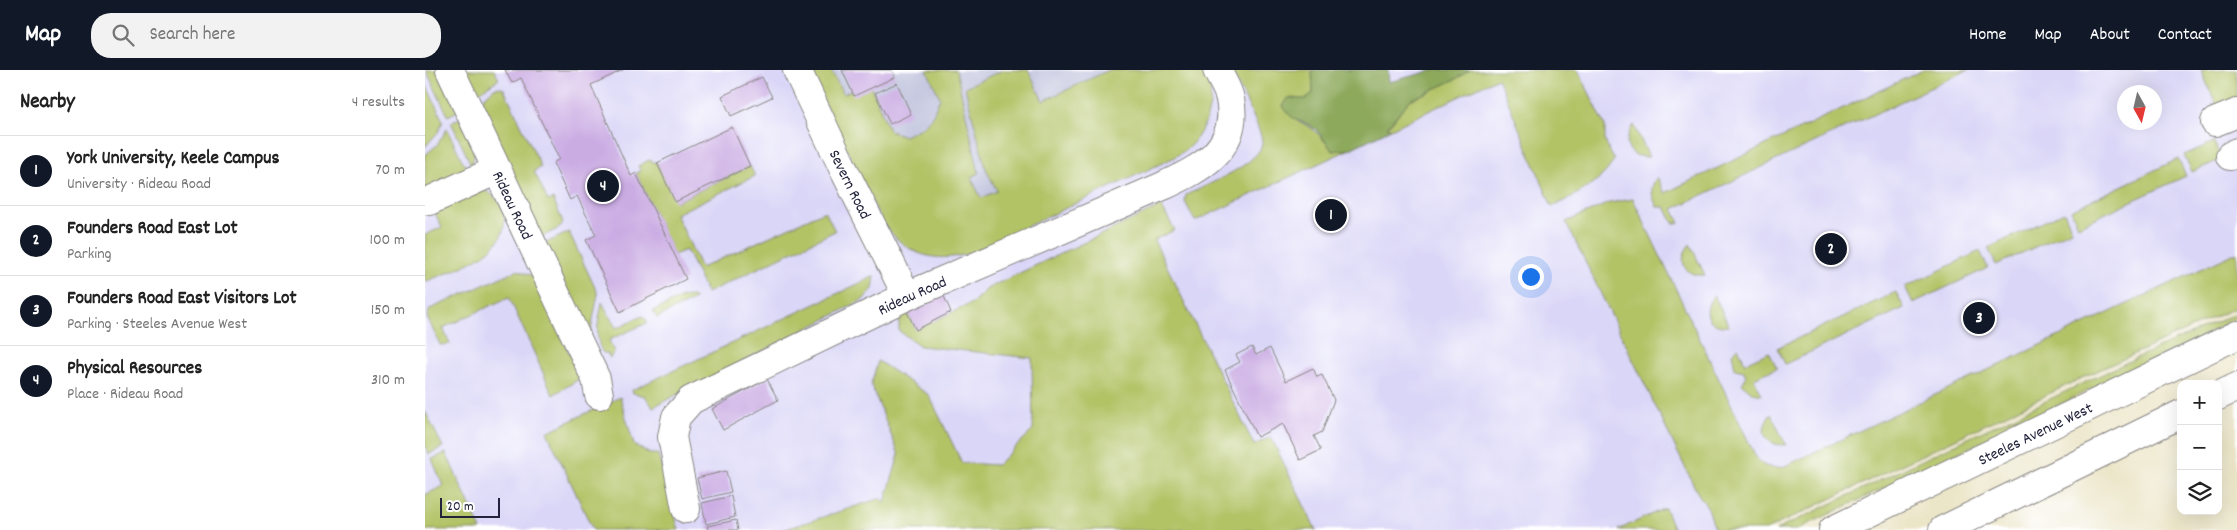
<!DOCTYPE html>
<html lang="en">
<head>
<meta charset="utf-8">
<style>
  :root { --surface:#fff; --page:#f2f2f2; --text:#222; --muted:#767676; --line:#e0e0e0; --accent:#111827 }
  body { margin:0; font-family:Dekko,sans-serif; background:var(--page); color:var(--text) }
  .controls { position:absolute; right:15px; bottom:15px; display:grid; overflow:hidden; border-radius:10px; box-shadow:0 5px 20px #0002 }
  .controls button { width:45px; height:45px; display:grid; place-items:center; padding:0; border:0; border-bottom:1px solid var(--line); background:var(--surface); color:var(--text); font:25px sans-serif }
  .compass { position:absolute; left:1692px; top:15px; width:45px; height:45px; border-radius:50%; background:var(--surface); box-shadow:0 5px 20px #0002; rotate:172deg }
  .scale { position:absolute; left:15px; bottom:12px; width:60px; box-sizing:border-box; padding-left:5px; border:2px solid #22223b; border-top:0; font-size:14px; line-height:18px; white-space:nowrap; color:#22223b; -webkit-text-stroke:4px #fff; paint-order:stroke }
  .you { position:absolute; left:1105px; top:206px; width:18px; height:18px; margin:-12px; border:4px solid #fff; border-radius:50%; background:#1a73e8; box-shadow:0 0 0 8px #1a73e833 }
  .badge { display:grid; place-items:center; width:32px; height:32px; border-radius:50%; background:var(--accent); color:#fff; font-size:16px; font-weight:700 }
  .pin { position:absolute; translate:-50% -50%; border:2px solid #fff; box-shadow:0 1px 5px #0006 }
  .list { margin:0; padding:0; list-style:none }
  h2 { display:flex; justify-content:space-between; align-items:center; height:65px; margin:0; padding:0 20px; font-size:21px }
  h2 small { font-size:16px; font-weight:400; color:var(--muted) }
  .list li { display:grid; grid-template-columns:32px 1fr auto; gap:15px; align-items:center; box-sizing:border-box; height:70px; padding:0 20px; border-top:1px solid var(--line) }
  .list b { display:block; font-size:19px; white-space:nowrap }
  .list p { margin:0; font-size:16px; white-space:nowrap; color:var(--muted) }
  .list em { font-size:16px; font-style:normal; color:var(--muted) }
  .icon { flex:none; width:28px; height:28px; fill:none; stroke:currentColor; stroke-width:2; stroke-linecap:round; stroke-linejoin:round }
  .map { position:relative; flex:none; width:1812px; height:460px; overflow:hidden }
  header { display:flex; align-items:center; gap:30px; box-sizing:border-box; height:70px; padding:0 25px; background:var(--accent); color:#fff }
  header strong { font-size:24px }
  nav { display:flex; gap:28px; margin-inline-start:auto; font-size:18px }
  .search { width:350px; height:45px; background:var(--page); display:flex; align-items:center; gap:12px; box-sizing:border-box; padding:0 18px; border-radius:20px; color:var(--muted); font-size:19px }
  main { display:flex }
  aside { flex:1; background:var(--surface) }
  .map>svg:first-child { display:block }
</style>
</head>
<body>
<header>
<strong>Map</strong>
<div class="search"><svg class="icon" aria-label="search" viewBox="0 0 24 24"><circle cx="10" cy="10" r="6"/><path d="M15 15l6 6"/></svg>Search here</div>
<nav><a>Home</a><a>Map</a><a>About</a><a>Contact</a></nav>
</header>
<main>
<aside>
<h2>Nearby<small>4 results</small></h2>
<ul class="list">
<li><span class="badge">1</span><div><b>York University, Keele Campus</b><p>University · Rideau Road</p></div><em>70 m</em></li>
<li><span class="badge">2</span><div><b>Founders Road East Lot</b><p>Parking</p></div><em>100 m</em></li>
<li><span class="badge">3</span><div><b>Founders Road East Visitors Lot</b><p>Parking · Steeles Avenue West</p></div><em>150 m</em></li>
<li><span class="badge">4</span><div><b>Physical Resources</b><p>Place · Rideau Road</p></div><em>310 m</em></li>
</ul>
</aside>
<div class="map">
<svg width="1812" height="460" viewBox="0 0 1812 460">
  <rect width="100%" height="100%" fill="#fff"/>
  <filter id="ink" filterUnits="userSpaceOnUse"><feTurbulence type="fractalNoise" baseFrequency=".02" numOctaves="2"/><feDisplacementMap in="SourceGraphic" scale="10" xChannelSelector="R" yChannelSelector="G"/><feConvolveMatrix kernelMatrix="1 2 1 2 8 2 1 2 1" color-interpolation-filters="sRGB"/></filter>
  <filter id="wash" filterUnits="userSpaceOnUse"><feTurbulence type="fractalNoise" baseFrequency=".0096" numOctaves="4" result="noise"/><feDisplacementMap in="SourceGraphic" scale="20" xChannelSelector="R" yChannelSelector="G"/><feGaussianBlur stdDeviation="1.12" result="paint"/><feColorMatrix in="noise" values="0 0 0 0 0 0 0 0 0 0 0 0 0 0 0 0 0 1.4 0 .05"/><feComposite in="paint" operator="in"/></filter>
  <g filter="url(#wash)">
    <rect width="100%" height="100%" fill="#ece6c9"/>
    <path fill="#dad6f7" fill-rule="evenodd" d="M0 0H1812V237L1659 307 1341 460H0ZM1700 22H1730V52H1700Z"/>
    <path fill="#c0c2dd" d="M406 0H684L641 20 681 98 556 128 520 53 461 81 422 33Z"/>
    <path fill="#b2c366" stroke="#6a7250" d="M1 0H13L33 41 23 46Z
      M36 0H69L74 9 48 26Z
      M383 0H406L418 24 444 12 464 60 479 66C502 56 506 52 515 28L502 0H531L554 103 546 107 556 128 572 121 561 99 540 17 578 0H603L618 31 684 0H782C790 25 785 53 767 74 762 80 754 84 748 88L543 184C505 194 480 183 457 152Z
      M806 0H887L888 23 880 29 873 52C891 57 896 68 908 81L925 79 770 151 760 132 761 125C777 117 840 92 837 71 835 56 813 16 806 0Z
      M1045 0H1153L1180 55V71L1189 90C1178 112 1149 126 1127 137L1073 8 966 59 962 58 985 30 1031 9Z
      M1498 0H1543L1248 139 1255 153H1248L1240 137H1232C1227 126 1224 118 1232 107L1240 123Z
      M1776 0H1812V36L1796 37 1791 35Z
      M0 12 18 51 14 61 0 77Z
      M75 17 79 19 112 88 116 97 109 101 123 131 128 129 138 152 136 157 115 168 52 34 69 18Z
      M35 48C42 62 55 79 46 95L26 52Z
      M1209 55 1224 87C1202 88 1196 72 1209 55Z
      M22 59 42 100 0 121V85L12 75Z
      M1789 72 1797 89 1767 102 1759 85Z
      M1753 89 1761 106 1653 156 1646 140Z
      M224 90 232 93 251 132 325 96 330 106 251 144 276 198 400 141 410 161 282 223 261 180 249 185 211 103 216 101 213 96Z
      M59 120C69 124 78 134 79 145 85 185 29 199 0 212V165L17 157 8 140Z
      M1208 129 1330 385C1336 397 1345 399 1358 397L1812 182V237L1659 307 1341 460H1290L1283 438 1272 422 1141 152 1184 133Z
      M736 136 750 160 729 170 829 375 846 367 891 460H358L456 428 460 432 474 385 446 314 453 291 504 325 537 393 572 395 608 360 607 288 495 276 474 261V243L482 242 491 259 547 233 563 218Z
      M1639 142 1647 160 1571 195 1563 178Z
      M144 162 173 224 165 266 119 174Z
      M1265 174 1280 205C1258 207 1252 190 1265 174Z
      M1555 181 1563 198 1488 233 1480 217Z
      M92 200 108 206 156 308 128 325 84 227 18 258 25 274 15 275 2 247 5 239Z
      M450 206 448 219 438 230 228 337 220 326 208 323 207 320Z
      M1471 222 1479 238 1360 294 1352 278Z
      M1289 225 1304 256C1282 258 1276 241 1289 225Z
      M265 226 270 229 232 248 228 241 257 227Z
      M177 232 191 258 217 246 222 250V253L184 270 189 282 185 288 182 283H178C168 267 174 250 177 232Z
      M1812 243V247L1780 265 1371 460H1351L1715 286Z
      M1313 277 1320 293 1344 282 1352 298 1329 308 1337 325 1328 323 1317 314 1321 307 1319 301 1310 299 1307 283Z
      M195 327 209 375 225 384H233L254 460H168L122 362Z
      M0 341 18 377 4 384 0 374Z
      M1346 344 1361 375C1339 376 1333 360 1346 344Z
      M21 383 56 460H0V425L18 416 7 389Z
      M1240 438 1249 460H1193Z"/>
    <path fill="#8da95b" stroke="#58664b" d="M887 0H963L964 12 1009 0H1045L1031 9 985 30 962 57 966 59 925 79 908 81C902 75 898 67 893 62 880 48 869 56 858 36L863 28 880 29 888 23Z"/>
    <g id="blocks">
      <path fill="#caace3" d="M80 0H198L166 15 206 106 211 103 261 209 195 242 161 170 171 165 152 126 145 130 128 93 134 89 96 8 87 13Z
        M417 0H467L470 7 429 26Z
        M337 7 347 27 306 46 297 26Z
        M472 13 486 44 465 54 450 23Z
        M307 57 325 96 250 132 232 93Z
        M518 224 526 242 491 260 482 242Z
        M827 277 831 285 845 278 861 311 888 298 892 307 897 305 909 330 897 362 889 366 896 380 875 390 858 354 832 367 800 300 815 292 811 285Z
        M342 309 353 330 298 360 287 339Z
        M301 401 306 422 277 429 272 408Z
        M306 426 310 447 281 454 277 433Z
        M311 450 313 460H283L282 456Z"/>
    </g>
  </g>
  <g filter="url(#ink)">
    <use href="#blocks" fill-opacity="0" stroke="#878482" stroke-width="1"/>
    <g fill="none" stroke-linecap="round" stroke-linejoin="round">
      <defs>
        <g id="minor">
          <path id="s1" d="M25 0 171 309 174 325"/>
          <path id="s2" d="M372 0 418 98 482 226"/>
          <path d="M1790 52 1812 43"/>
          <path d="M1805 86 1812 82"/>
          <path d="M4 131 72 100"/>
          <path id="s3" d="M261 439 247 367 251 347 266 330 482 226 738 116C775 99 815 79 805 29 803 19 796 9 792 0"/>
        </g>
        <g id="major">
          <path d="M1793 326 1812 317"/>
          <path id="s4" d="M1408 460 1812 265"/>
          <path d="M1518 460 1756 344"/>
        </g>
      </defs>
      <use href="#minor" stroke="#878482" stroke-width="30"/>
      <use href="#major" stroke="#878482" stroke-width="30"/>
      <use href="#minor" stroke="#fff" stroke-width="28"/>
      <use href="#major" stroke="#fff" stroke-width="28"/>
    </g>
  </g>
  <g text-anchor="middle" stroke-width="4" stroke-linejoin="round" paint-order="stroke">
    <g font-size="16" fill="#22223b" stroke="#fff">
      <text dy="6" stroke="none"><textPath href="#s2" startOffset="126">Severn Road</textPath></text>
      <text dy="6" stroke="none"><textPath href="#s1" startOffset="149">Rideau Road</textPath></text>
      <text dy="6" stroke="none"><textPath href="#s3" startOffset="361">Rideau Road</textPath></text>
      <text dy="6" stroke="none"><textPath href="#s4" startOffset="224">Steeles Avenue West</textPath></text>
    </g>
  </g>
</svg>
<div class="controls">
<button>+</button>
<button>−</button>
<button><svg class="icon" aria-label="layers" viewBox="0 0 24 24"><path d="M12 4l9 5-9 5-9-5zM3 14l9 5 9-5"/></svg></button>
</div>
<svg class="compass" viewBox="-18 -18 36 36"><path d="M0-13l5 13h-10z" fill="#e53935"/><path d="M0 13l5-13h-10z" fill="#767676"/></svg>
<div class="scale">20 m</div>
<div class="you"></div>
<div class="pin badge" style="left:906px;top:145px">1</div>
<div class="pin badge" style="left:1406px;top:179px">2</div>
<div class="pin badge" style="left:1554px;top:248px">3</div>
<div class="pin badge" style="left:178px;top:116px">4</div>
</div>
</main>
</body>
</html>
